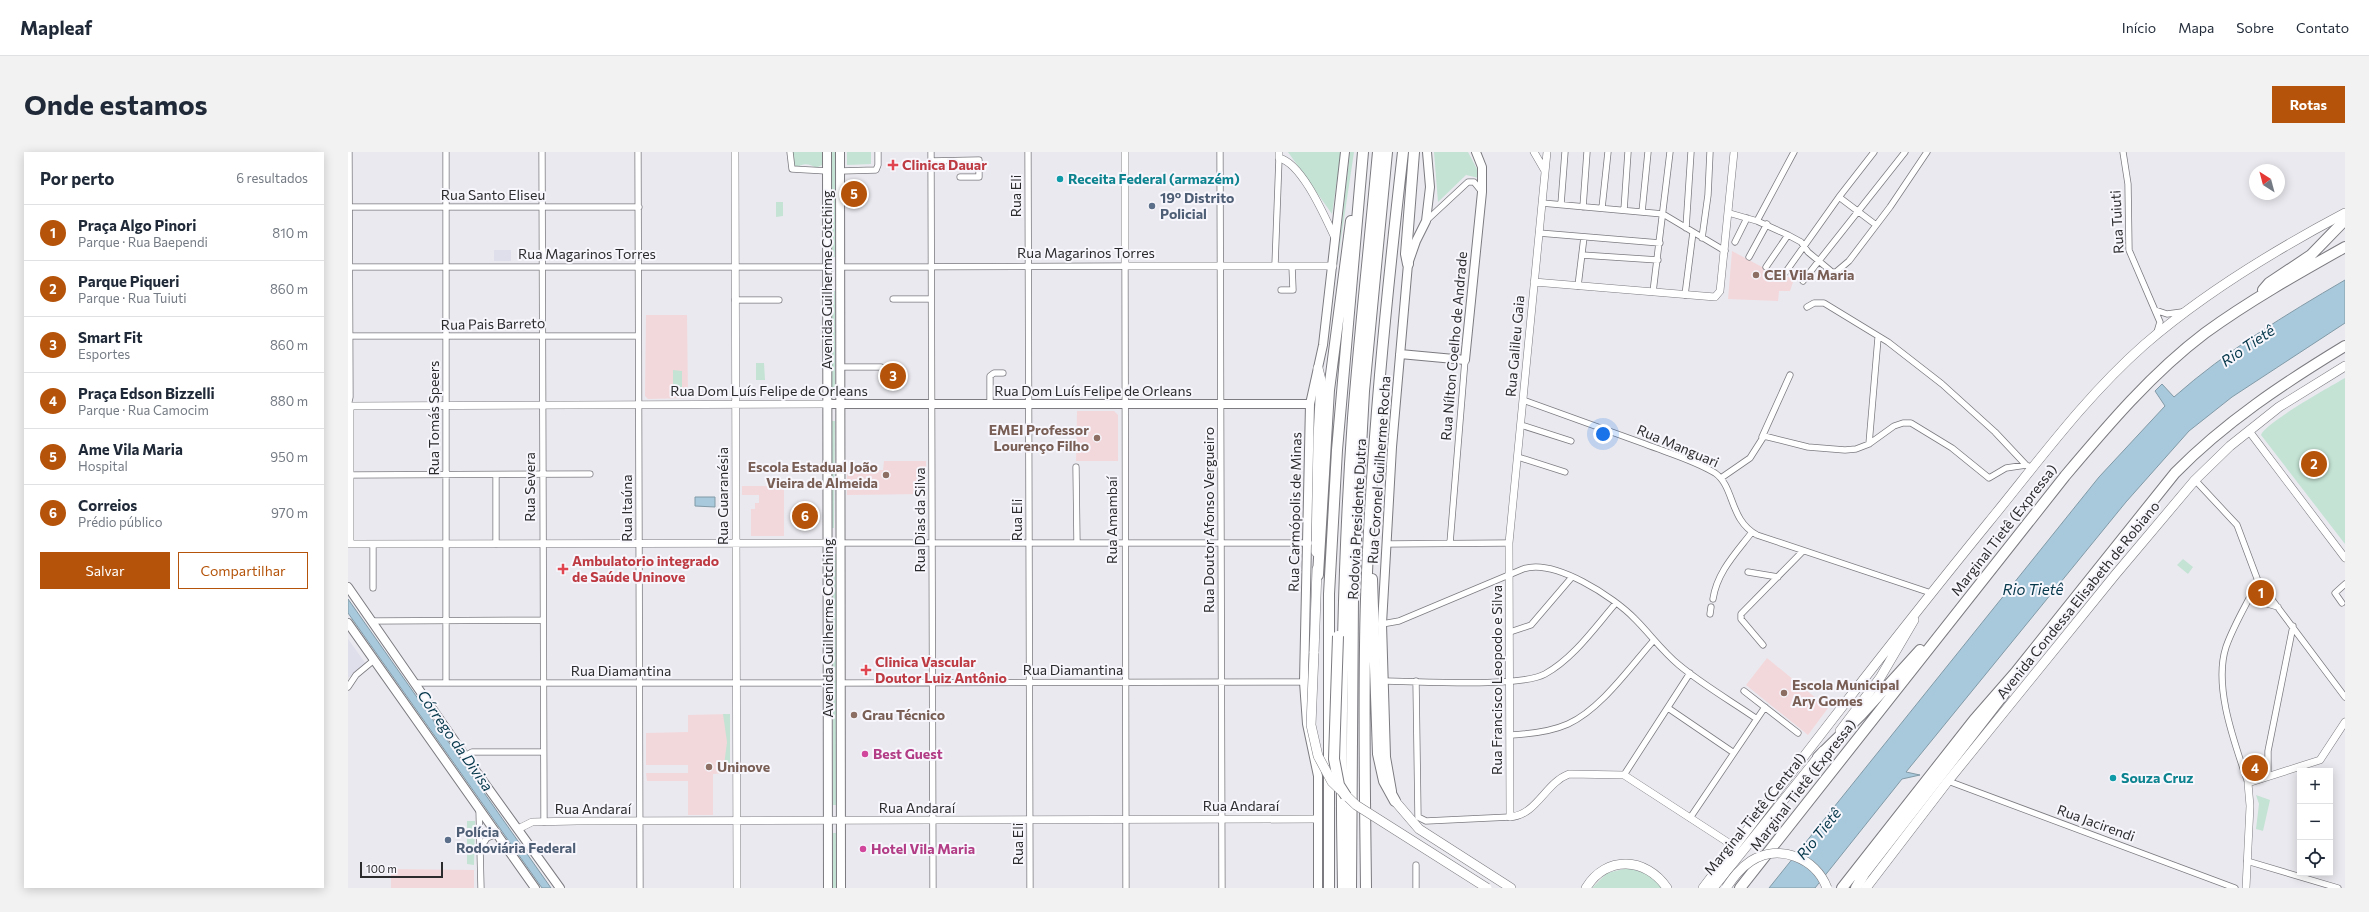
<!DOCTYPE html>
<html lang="pt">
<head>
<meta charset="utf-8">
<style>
  :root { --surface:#fff; --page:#f2f2f3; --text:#1f2937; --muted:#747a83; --line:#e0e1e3; --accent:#b45309 }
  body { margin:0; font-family:Commissioner,sans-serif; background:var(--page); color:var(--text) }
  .controls { position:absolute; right:12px; bottom:12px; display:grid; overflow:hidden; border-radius:0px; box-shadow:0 2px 10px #0003 }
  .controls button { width:36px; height:36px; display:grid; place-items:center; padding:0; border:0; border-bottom:1px solid var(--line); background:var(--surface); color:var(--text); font:20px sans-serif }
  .compass { position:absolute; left:1901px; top:12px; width:36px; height:36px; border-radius:50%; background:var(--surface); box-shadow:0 2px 10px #0003; rotate:324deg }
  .scale { position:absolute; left:12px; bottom:10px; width:83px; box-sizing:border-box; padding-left:4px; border:2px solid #2b2b2d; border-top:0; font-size:11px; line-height:14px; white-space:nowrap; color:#2b2b2d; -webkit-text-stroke:3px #f7f6fc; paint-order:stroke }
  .you { position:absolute; left:1255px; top:282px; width:14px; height:14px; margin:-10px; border:3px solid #fff; border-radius:50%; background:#1a73e8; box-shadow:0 0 0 6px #1a73e833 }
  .badge { display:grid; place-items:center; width:26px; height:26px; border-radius:50%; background:var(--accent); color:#fff; font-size:13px; font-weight:700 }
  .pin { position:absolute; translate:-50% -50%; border:2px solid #fff; box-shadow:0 1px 4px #0006 }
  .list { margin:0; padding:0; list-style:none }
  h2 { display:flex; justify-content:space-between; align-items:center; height:52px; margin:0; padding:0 16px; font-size:17px }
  h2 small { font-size:13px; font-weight:400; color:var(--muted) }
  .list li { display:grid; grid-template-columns:26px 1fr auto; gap:12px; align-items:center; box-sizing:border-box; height:56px; padding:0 16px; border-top:1px solid var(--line) }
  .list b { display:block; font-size:15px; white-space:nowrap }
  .list p { margin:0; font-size:13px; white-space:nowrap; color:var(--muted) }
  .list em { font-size:13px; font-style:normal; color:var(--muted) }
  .actions { display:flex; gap:8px; padding:12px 16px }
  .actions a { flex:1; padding:9px 0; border:1px solid var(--accent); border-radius:0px; text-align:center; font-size:14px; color:var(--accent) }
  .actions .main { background:var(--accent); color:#fff }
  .icon { flex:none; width:22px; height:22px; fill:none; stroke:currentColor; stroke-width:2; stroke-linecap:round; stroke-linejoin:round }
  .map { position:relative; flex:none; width:1997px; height:736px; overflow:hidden; border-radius:0px }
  header { display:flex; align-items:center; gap:24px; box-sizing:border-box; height:56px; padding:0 20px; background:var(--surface); border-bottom:1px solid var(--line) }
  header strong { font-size:19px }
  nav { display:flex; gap:22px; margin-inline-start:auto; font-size:14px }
  .intro { display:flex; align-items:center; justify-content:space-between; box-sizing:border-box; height:96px; padding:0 24px }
  h1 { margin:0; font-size:28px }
  .button { padding:10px 18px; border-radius:0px; background:var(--accent); color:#fff; font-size:14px; font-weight:700 }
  main { display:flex; gap:24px; padding:0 24px }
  aside { flex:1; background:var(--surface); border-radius:0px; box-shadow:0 2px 10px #0003 }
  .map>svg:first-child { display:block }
</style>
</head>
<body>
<header>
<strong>Mapleaf</strong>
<nav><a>Início</a><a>Mapa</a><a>Sobre</a><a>Contato</a></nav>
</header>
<div class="intro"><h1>Onde estamos</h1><a class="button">Rotas</a></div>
<main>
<aside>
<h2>Por perto<small>6 resultados</small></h2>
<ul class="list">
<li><span class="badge">1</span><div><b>Praça Algo Pinori</b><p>Parque · Rua Baependi</p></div><em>810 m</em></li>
<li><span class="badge">2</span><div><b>Parque Piqueri</b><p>Parque · Rua Tuiuti</p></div><em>860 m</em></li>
<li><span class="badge">3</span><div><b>Smart Fit</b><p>Esportes</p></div><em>860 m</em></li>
<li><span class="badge">4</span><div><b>Praça Edson Bizzelli</b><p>Parque · Rua Camocim</p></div><em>880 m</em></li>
<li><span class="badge">5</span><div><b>Ame Vila Maria</b><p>Hospital</p></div><em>950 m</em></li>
<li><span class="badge">6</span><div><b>Correios</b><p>Prédio público</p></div><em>970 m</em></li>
</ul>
<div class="actions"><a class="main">Salvar</a><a>Compartilhar</a></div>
</aside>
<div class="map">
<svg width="1997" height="736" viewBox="0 0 1997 736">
  <rect width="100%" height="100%" fill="#eae9ef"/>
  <path fill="#dfdeeb" d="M146 98H163V109H146Z
    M0 487 18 512 0 526Z"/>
  <path fill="#f3d8db" d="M1384 99 1416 116 1446 127 1442 139H1431L1430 149 1380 147Z
    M298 163H339L340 246 300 247 297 244Z
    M729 259H766L770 263V309H728Z
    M536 309H578V342L499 343V318H535Z
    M394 334H436V384H403V357H407V351H411V343H394Z
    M1419 506 1480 556 1460 583 1398 533Z
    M382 562V621L365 622V663H340V629H299L298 621H340V613H298V581L340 580V563Z
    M43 717 126 718V736H43Z"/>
  <path fill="#c4e3d4" d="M444 0H474V13L468 16C461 11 454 11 449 16L445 14Z
    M484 0H487V105H484Z
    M499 0H523V12L499 13Z
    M940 0H993L984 62Z
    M1002 0H1006L989 113Z
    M1086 0H1120L1130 19 1131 26 1118 23 1090 50Z
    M428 50H435V64L428 65Z
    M484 139H487V241H484Z
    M408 211H416L417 228H408Z
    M325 218 334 219V242H325Z
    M1997 226V392L1913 283C1917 271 1983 234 1997 226Z
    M484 269H487L486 376H484Z
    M485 402H488V653H485Z
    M1835 407 1845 415 1840 422 1829 413Z
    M375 562H382V621H375L379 590Z
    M1913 605 1912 620 1904 621 1901 608Z
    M1908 643 1922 648 1915 679 1908 677 1911 652Z
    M119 669H127L126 713 119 712Z
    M485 681H488V736H485Z
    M1280 716 1301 722 1315 736H1244L1259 721Z"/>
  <path fill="#a7c9db" stroke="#829aa7" d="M1997 128V171L1884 245 1841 279 1778 350 1558 620 1572 623 1554 627 1467 736H1421L1751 325 1817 254 1807 239 1814 232 1826 245C1878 199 1937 163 1997 128Z
    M347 345H367V355L347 354Z
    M0 447 203 736H194L0 461Z"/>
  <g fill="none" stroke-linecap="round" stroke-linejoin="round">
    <defs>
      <path id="minor" d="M98 0V531
        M194 0 196 670
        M290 0 292 736
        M442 0 444 17 479 19
        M583 0 585 736
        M680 0 682 736
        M872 0 874 736
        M1775 0 1780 32 1781 98 1812 170 1809 180
        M583 9 631 8V25H612
        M492 19 528 18 530 13V0
        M1491 45 1528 73
        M1194 51 1315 62 1377 99
        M1213 52 1217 0
        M0 55H291
        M1235 55 1239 0
        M1254 56 1260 0
        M1276 58 1280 0
        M1294 60 1300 0
        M1381 61 1409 69 1440 83 1453 90 1460 100 1484 120H1488L1501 109 1542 55 1579 0
        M1078 69 1120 30H1126L1134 40
        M1409 69 1446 0
        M1338 76 1343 0
        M1191 81 1312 91
        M1354 86 1360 43 1362 0
        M1387 90 1399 66
        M1234 103 1310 108
        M1401 105 1419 72
        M927 113 931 6
        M0 115H479
        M492 115 777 114 778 736
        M1418 115 1440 83
        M1437 121 1491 45 1526 0
        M1455 129 1557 0
        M1230 134 1236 85
        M933 138H945L944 114
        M1305 140 1322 0
        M1337 143 1345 80
        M545 147H583
        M387 148H431
        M1459 155 1466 151H1476L1540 190 1594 232 1647 280 1678 313
        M1807 158 1819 162 1834 160
        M0 184H290
        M492 215H533
        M1175 248C1216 263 1256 277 1297 292 1320 301 1346 308 1367 321 1387 335 1381 368 1409 383L1583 441
        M642 252V224L646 221H655
        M0 254 2 245 1 0
        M1173 273 1223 289
        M1414 285 1442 223
        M1521 292 1530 186
        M1170 305 1217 320
        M728 315 729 391
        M0 323 242 322
        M1373 326 1402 306 1416 284 1460 295 1497 298 1508 297 1521 292 1546 274 1555 271H1563L1604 296 1641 326 1658 316 1678 313 1685 316
        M1847 328 1889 373 1910 429 1997 545
        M493 391H961
        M1102 391 1117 208
        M25 392V436
        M148 392V323
        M1038 392 1161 391
        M1400 420 1430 425
        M1365 447C1369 420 1388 401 1404 380
        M1902 447 1930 455
        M1994 451 1987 441 1997 432
        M1362 462 1363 455
        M23 469 195 468
        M1034 472 1051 469 1175 417C1206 406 1266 445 1287 467 1302 482 1315 500 1331 513 1355 533 1383 549 1409 567
        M1162 480 1183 473 1224 425
        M1415 493 1393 467V462L1454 400
        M1036 529C1069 529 1172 536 1197 522 1226 506 1247 475 1268 451
        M1068 529 1070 665 1078 669 1162 665
        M66 531H480
        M493 531 956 530
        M0 535 8 523 26 508
        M1396 539 1450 581
        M1320 556 1386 601
        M1163 583C1182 582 1202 580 1220 572 1253 557 1282 515 1306 488
        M117 604 124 600H194
        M1276 623 1342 521
        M1920 624V599L1945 474
        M1600 629 1887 736
        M1900 631C1887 592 1865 535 1878 495 1886 472 1900 450 1910 429
        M131 657 133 736
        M1342 666 1417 555
        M133 695 139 686 149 682
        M1899 709 1990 736
        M1068 736V713"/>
      <path id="tertiary" d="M387 0 389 736
        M777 0V114H985
        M931 0V6C954 11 977 65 987 86
        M1186 0 1197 19
        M1199 0 1161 391 1162 665C1189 663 1197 631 1221 622L1276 623 1387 695
        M1186 130 1367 145 1372 139 1386 0
        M1901 279 1997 406
        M0 392 493 391
        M2 392V254L479 252
        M170 677 184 670 229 669 970 667
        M1898 736 1902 654 1900 631 1972 608 1997 570"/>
      <path id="secondary" d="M479 0 480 736
        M492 0 493 736
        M1052 202 1117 208 1134 40V15L1128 0
        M479 252H962
        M0 435 117 604 212 736
        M0 471 187 736
        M1044 639 1038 605 1034 472 1044 295 1060 112 1068 89 1078 69 1082 35 1079 0
        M970 736V624L959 572 956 530 962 252 975 193 997 0"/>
      <path id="trunk" d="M968 400 970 286 973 228 970 216
        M966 501 969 417
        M1492 579 1532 526 1566 468
        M1047 649 1071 677 1163 736
        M1238 736C1258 703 1298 705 1319 736
        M1355 736C1449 613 1543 490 1640 371 1690 310 1737 245 1796 193 1856 141 1927 98 1997 61
        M1365 736 1475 599
        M1518 736 1600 629 1767 423 1847 328 1882 294 1931 255 1997 214"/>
      <path id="motorway" d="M1060 112 1058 102 1066 0
        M1915 138 1921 131 1963 103 1997 68
        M970 423 981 238 1003 69
        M1024 427 1030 602 1036 629 1047 649
        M1470 605 1513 563 1572 498
        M981 736V442L989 298 1015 0
        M995 736C992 580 994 421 1005 266 1012 177 1022 88 1030 0
        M1003 736 1005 444 1016 239 1039 0
        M1018 736C1017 640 1015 543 1018 447 1023 298 1038 148 1055 0
        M1392 736 1717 324C1760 273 1804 221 1857 181 1901 149 1949 122 1997 95
        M1494 736 1626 568 1667 521 1827 321C1877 270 1936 231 1997 194
        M1508 736 1516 722 1656 542"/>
    </defs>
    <use href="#minor" stroke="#7b7b80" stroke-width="7"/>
    <use href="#tertiary" stroke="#7b7b80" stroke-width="8"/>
    <use href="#secondary" stroke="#7b7b80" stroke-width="10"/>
    <use href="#trunk" stroke="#7b7b80" stroke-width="10"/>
    <use href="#motorway" stroke="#7b7b80" stroke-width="12"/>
    <use href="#minor" stroke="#fff" stroke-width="5.5"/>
    <use href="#tertiary" stroke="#fff" stroke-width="7"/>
    <use href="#secondary" stroke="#fff" stroke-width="8"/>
    <use href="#trunk" stroke="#fff" stroke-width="9"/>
    <use href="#motorway" stroke="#fff" stroke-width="10"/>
    <defs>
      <path id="trunk-bridge" d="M966 501 963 573 970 604 984 630 1008 653 1139 736
        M1378 736C1385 726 1392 716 1403 709 1431 691 1468 706 1479 736"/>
      <path id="motorway-bridge" d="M990 484 986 607 991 633 998 644"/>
    </defs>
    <use href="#trunk-bridge" stroke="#7b7b80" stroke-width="10" stroke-linecap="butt"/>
    <use href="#motorway-bridge" stroke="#7b7b80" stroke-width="12" stroke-linecap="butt"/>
    <use href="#trunk-bridge" stroke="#fff" stroke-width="9"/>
    <use href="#motorway-bridge" stroke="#fff" stroke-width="10"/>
  </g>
  <g fill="#e0444e" stroke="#f7f6fc" stroke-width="1.5">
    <path d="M543 7h4v4h4v4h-4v4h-4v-4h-4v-4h4z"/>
    <path d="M213 411h4v4h4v4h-4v4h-4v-4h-4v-4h4z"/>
    <path d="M516 512h4v4h4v4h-4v4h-4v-4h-4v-4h4z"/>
  </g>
  <g fill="#0f9aa8" stroke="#f7f6fc" stroke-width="1.5">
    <circle cx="712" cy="27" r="4"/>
    <circle cx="1765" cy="626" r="4"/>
  </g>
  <g fill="#5c6f8a" stroke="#f7f6fc" stroke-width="1.5">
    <circle cx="804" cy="54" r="4"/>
    <circle cx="100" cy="688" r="4"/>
  </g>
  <g fill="#8d6e63" stroke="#f7f6fc" stroke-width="1.5">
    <circle cx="1408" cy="123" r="4"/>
    <circle cx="749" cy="286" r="4"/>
    <circle cx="538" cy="323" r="4"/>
    <circle cx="1436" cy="541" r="4"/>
    <circle cx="506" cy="563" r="4"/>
    <circle cx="361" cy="615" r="4"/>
  </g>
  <g fill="#d1479c" stroke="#f7f6fc" stroke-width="1.5">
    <circle cx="517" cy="602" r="4"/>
    <circle cx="515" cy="697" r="4"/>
  </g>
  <g text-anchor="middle" stroke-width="4" stroke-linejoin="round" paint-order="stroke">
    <g font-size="14" font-weight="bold" fill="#be3a42" stroke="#f7f6fc" text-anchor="start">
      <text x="554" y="18">Clinica Dauar</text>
      <text x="224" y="414">Ambulatorio integrado<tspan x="224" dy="16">de Saúde Uninove</tspan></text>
      <text x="527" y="515">Clinica Vascular<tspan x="527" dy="16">Doutor Luiz Antônio</tspan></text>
    </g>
    <g font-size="14" font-weight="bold" fill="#0d838f" stroke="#f7f6fc" text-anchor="start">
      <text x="720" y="32">Receita Federal (armazém)</text>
      <text x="1773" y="631">Souza Cruz</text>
    </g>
    <g font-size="14" fill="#2b2b2d" stroke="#f7f6fc">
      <text x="145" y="48">Rua Santo Eliseu</text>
      <text transform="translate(668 44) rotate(-90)" y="5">Rua Eli</text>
      <text transform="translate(1769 70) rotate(-93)" y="5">Rua Tuiuti</text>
      <text x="738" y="106">Rua Magarinos Torres</text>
      <text x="239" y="107">Rua Magarinos Torres</text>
      <text transform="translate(479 128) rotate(-90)" y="5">Avenida Guilherme Cotching</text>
      <text transform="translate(145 172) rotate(-1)" y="5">Rua Pais Barreto</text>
      <text transform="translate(1106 194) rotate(-85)" y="5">Rua Nílton Coelho de Andrade</text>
      <text transform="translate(1167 194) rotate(-85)" y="5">Rua Galileu Gaia</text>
      <text x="421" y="244">Rua Dom Luís Felipe de Orleans</text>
      <text x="745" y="244">Rua Dom Luís Felipe de Orleans</text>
      <text transform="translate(86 266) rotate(-90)" y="5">Rua Tomás Speers</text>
      <text transform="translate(1330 294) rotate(23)" y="5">Rua Manguari</text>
      <text transform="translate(1031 318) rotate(-86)" y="5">Rua Coronel Guilherme Rocha</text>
      <text transform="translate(182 335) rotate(-90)" y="5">Rua Severa</text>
      <text transform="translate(375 344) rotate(-90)" y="5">Rua Guaranésia</text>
      <text transform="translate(279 356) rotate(-90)" y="5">Rua Itaúna</text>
      <text transform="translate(947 360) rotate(-89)" y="5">Rua Carmópolis de Minas</text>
      <text transform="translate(1009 367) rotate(-87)" y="5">Rodovia Presidente Dutra</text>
      <text transform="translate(572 368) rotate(-90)" y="5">Rua Dias da Silva</text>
      <text transform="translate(669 368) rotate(-90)" y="5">Rua Eli</text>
      <text transform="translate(764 368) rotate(-90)" y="5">Rua Amambaí</text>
      <text transform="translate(861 368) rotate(-90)" y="5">Rua Doutor Afonso Vergueiro</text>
      <text transform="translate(1656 378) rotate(-52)" y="5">Marginal Tietê (Expressa)</text>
      <text transform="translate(1730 448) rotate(-51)" y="5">Avenida Condessa Elisabeth de Robiano</text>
      <text transform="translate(480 476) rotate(-90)" y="5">Avenida Guilherme Cotching</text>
      <text x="725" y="523">Rua Diamantina</text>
      <text x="273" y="524">Rua Diamantina</text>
      <text transform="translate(1149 528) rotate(-90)" y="5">Rua Francisco Leopodo e Silva</text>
      <text transform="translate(1455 633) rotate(-52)" y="5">Marginal Tietê (Expressa)</text>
      <text x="893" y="659">Rua Andaraí</text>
      <text x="569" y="661">Rua Andaraí</text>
      <text x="245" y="662">Rua Andaraí</text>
      <text transform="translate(1407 662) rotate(-51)" y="5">Marginal Tietê (Central)</text>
      <text transform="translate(1748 671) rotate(20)" y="5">Rua Jacirendi</text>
      <text transform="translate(670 692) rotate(-90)" y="5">Rua Eli</text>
    </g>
    <g font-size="14" font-weight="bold" fill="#4e5e75" stroke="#f7f6fc" text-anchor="start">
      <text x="812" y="51">19º Distrito<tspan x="812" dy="16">Policial</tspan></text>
      <text x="108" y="685">Polícia<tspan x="108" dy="16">Rodoviária Federal</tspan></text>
    </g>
    <g font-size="14" font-weight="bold" fill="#785e54" stroke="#f7f6fc" text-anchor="start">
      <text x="1416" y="128">CEI Vila Maria</text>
      <text x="741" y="283" text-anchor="end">EMEI Professor<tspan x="741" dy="16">Lourenço Filho</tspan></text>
      <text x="530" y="320" text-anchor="end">Escola Estadual João<tspan x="530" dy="16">Vieira de Almeida</tspan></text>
      <text x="1444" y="538">Escola Municipal<tspan x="1444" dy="16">Ary Gomes</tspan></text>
      <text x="514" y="568">Grau Técnico</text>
      <text x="369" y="620">Uninove</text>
    </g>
    <g font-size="14" font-weight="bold" fill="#b23c85" stroke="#f7f6fc" text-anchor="start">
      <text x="525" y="607">Best Guest</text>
      <text x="523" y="702">Hotel Vila Maria</text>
    </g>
    <g font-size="15" font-style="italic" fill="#033649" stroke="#f7f6fc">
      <text transform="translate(1900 194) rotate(-34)" y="5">Rio Tietê</text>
      <text x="1685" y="443">Rio Tietê</text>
      <text transform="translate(107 589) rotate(55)" y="5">Córrego da Divisa</text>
      <text transform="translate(1471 682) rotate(-51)" y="5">Rio Tietê</text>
    </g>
  </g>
</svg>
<div class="controls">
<button>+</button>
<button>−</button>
<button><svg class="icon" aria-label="locate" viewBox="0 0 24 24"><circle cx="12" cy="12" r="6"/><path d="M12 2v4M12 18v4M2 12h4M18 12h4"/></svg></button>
</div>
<svg class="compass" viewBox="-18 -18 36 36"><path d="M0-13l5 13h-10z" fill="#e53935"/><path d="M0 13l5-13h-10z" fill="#747a83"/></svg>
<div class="scale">100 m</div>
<div class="you"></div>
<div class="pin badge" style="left:1913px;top:441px">1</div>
<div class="pin badge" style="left:1966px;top:312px">2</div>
<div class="pin badge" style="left:545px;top:224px">3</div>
<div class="pin badge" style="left:1907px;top:616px">4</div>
<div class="pin badge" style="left:506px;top:42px">5</div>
<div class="pin badge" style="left:457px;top:364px">6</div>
</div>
</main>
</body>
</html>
